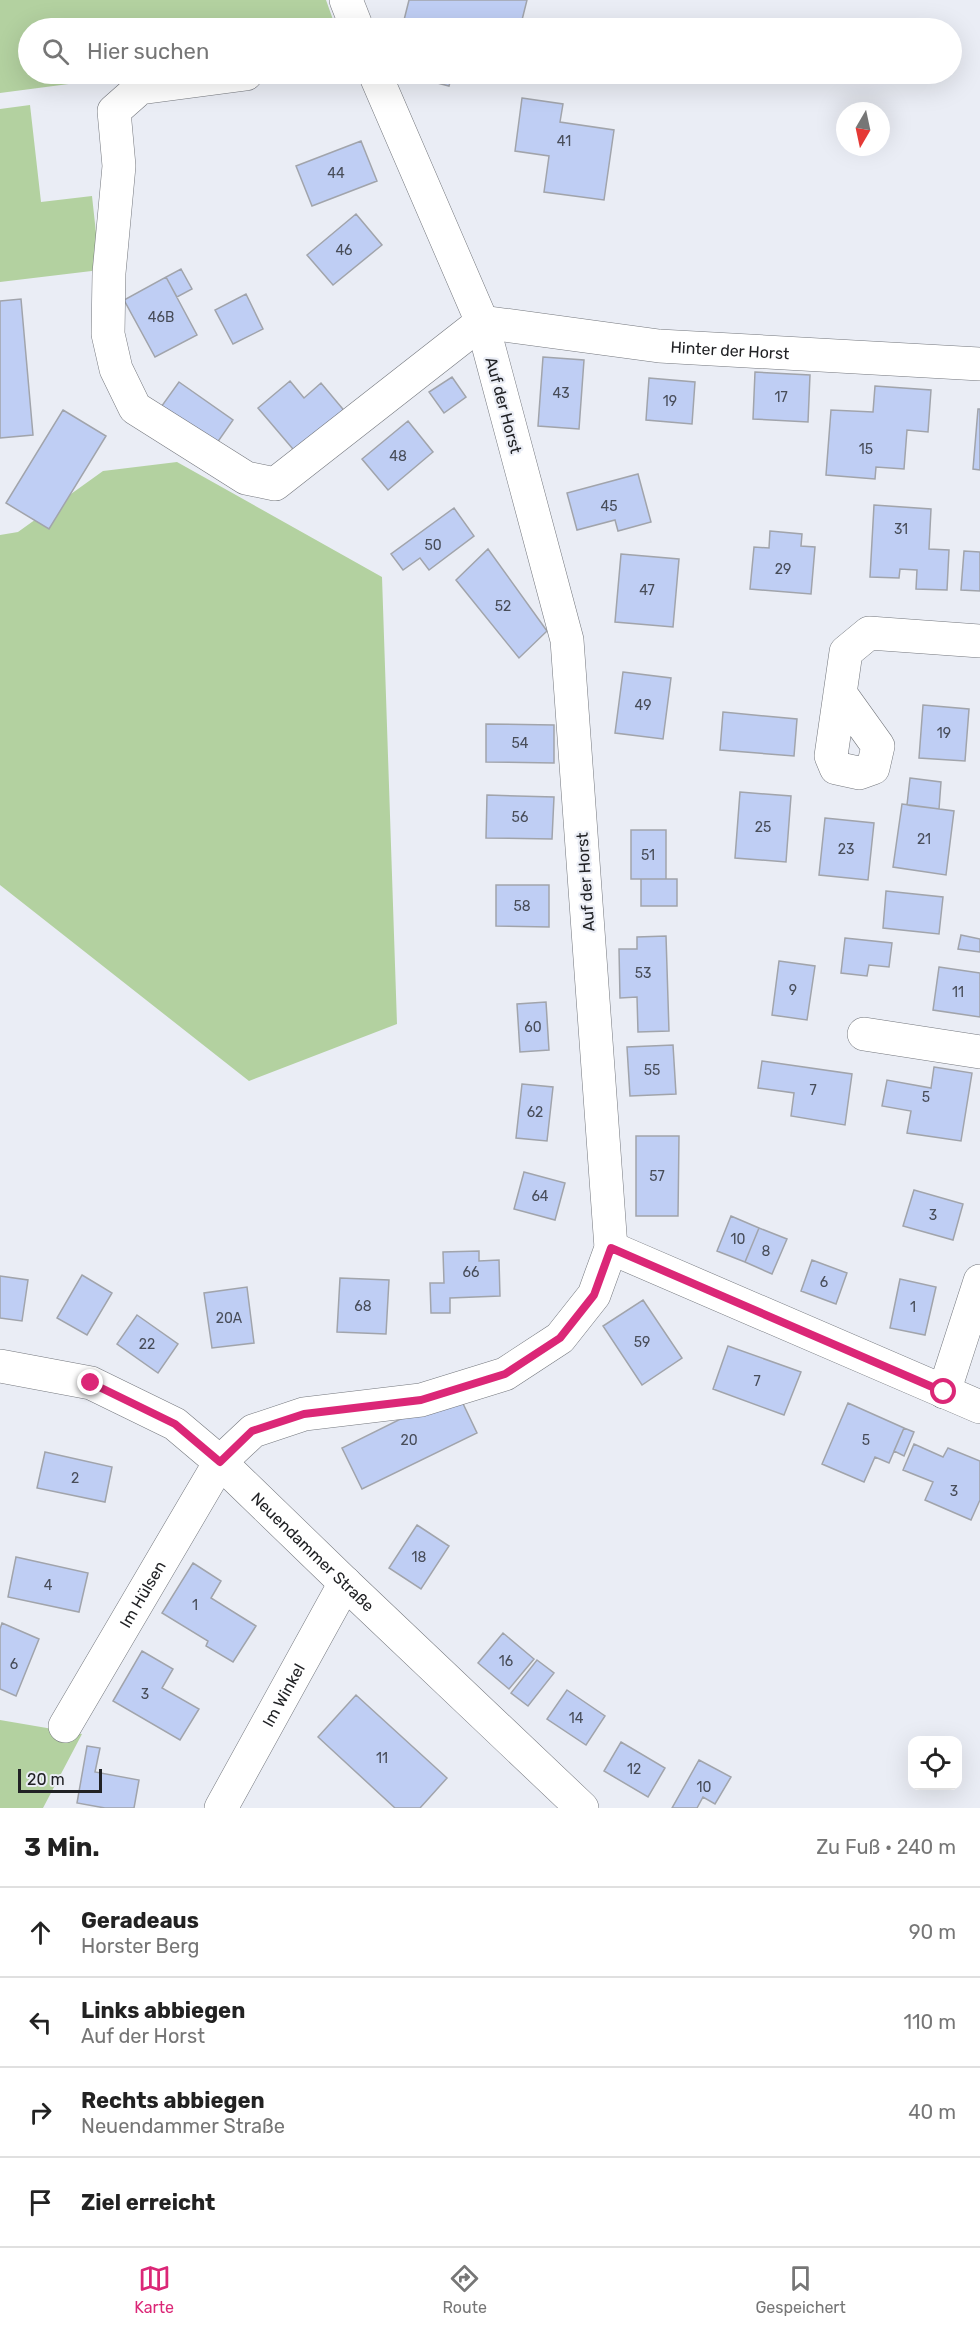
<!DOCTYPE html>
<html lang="de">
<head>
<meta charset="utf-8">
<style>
  :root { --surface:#fff; --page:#f2f2f2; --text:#222; --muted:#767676; --line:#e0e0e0; --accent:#db2777 }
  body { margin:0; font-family:Rubik,sans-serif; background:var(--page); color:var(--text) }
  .controls { position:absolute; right:18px; bottom:18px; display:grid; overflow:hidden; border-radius:12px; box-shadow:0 6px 24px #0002 }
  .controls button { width:54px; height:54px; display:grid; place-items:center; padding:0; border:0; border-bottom:2px solid var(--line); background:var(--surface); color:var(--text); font:30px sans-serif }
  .compass { position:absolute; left:836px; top:102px; width:54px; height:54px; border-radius:50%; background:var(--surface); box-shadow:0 6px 24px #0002; rotate:189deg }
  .scale { position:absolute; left:18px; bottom:15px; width:84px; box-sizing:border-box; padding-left:6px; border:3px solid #212225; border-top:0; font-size:16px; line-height:21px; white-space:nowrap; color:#212225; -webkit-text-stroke:4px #eaedf5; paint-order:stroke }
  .stop { position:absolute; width:18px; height:18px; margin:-14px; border:4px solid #db2777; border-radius:50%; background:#fff }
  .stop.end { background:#db2777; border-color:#fff; box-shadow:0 2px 6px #0008 }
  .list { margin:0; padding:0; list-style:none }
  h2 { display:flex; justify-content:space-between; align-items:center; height:78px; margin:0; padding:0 24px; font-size:26px }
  h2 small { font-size:20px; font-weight:400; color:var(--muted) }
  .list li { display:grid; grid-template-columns:39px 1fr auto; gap:18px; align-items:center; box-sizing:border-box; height:90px; padding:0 24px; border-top:2px solid var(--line) }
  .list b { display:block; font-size:22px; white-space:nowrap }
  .list p { margin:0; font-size:20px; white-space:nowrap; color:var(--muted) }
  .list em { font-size:20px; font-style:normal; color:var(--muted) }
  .icon { flex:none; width:33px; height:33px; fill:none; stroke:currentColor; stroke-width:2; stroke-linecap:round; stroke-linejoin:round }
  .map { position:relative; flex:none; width:980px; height:1808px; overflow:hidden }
  .search { position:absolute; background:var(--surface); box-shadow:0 6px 24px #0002; left:18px; right:18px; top:18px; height:66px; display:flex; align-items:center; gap:15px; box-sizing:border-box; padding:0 21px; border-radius:33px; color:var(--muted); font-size:22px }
  .sheet { height:438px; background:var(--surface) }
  nav { display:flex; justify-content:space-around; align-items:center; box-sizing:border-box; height:84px; border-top:2px solid var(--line); background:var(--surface); font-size:16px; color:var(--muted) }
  nav a { display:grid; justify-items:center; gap:3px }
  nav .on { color:var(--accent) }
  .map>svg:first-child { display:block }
</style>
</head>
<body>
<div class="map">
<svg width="980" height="1808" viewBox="0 0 980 1808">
  <rect width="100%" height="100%" fill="#eaedf5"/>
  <path fill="#b3d1a0" d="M0 0H326L336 28H28V74H145L0 93Z
    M30 105 41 202 92 196 100 270 0 282V109Z
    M177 462 382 577 397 1024 249 1081 0 885V535L18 532 103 471Z
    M0 1720 82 1734 43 1808H0Z"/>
  <path fill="#bfcef4" stroke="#a1a4ab" stroke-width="1.5" d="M409 0H527L520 28H402Z
    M403 74H452L449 86Z
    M522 98 563 104 560 122 614 130 604 200 544 192 549 156 515 151Z
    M361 141 377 181 312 206 296 166Z
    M356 214 382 245 333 285 307 255Z
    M181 269 192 289 177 297 166 277Z
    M166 277 197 335 155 357 124 300Z
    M246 294 263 329 233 344 215 310Z
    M21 299 33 435 0 438V301Z
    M543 357 584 360 579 429 538 426Z
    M755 372 810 375 808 422 753 419Z
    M452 377 466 397 444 413 429 392Z
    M649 378 695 382 692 424 646 420Z
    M290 381 304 398 321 383 347 414 298 455 258 408Z
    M179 382 233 420 210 453 156 414Z
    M875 386 931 390 928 432 907 430 904 469 876 467 875 479 826 475 831 410 873 412Z
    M978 409H980V470L973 469Z
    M63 410 106 436 49 529 6 503Z
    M408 421 433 452 388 490 362 459Z
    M638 474 651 522 618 531 615 520 577 530 567 493Z
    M874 505 931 509 929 549 949 550 947 590 916 589 917 570 900 569 899 578 870 577Z
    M454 508 474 536 429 570 420 558 403 570 391 554Z
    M770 531 802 534 801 546 815 547 811 594 750 589 754 547 769 548Z
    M488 549 547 631 519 658 456 580Z
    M964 551 980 552V591L961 590Z
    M621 554 679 559 673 627 615 622Z
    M623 672 671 678 663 739 615 733Z
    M923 705 969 709 965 761 919 758Z
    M723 712 797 719 794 756 720 750Z
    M486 724 554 725V763L486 762Z
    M910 778 941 782 939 809 907 805Z
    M740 792 791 796 786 862 735 858Z
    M487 795 554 797 552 839 486 838Z
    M902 804 954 811 946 875 893 867Z
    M825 818 874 823 868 880 819 875Z
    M631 830H666V879H631Z
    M641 879H677V906H641Z
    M496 885H549V927L496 926Z
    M886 891 943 897 939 934 883 928Z
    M961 935 980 939V952L958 949Z
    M666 936 669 1031 638 1032 637 997 620 998 619 949H637V937Z
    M845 938 892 943 889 967 869 965 867 976 841 973Z
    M779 961 815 966 807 1020 772 1015Z
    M939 967 980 973V1017L933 1010Z
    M546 1002 549 1050 520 1052 517 1004Z
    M673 1045 676 1094 630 1096 627 1047Z
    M762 1061 852 1074 845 1125 791 1116 794 1093 758 1088Z
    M934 1067 972 1073 961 1141 907 1133 911 1111 882 1106 887 1080 931 1088Z
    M522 1084 553 1087 547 1141 516 1138Z
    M636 1136H679L678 1216H636Z
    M524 1172 565 1183 555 1220 514 1209Z
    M914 1190 963 1204 953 1240 903 1226Z
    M731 1216 759 1228 745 1262 717 1251Z
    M759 1228 787 1239 772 1274 745 1262Z
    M479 1251V1261L499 1260 500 1296 450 1298V1313H431L430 1283H444L443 1252Z
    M812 1260 847 1273 836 1304 801 1291Z
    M82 1275 112 1293 87 1335 57 1318Z
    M0 1276 28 1280 22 1321 0 1318Z
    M340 1278 389 1280 386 1334 337 1332Z
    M900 1279 936 1287 925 1335 890 1328Z
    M247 1287 254 1343 212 1348 204 1293Z
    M643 1300 682 1358 642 1385 603 1326Z
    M137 1315 178 1344 158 1373 117 1344Z
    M728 1346 801 1372 784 1415 713 1389Z
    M457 1391 477 1433 362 1489 342 1448Z
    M848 1403 904 1428 889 1463 875 1457 864 1482 822 1464Z
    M904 1428 914 1432 904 1456 894 1451Z
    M914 1444 943 1457 948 1448 980 1461V1500L971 1520 925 1500 933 1482 903 1470Z
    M45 1452 112 1467 105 1502 37 1488Z
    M417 1525 449 1546 421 1589 389 1568Z
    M16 1557 88 1573 79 1612 8 1597Z
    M193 1563 221 1581 211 1598 256 1626 233 1662 206 1646 208 1641 162 1613Z
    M2 1623 39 1639 16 1696 0 1689V1629Z
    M503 1633 534 1659 509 1689 478 1663Z
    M142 1651 173 1669 162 1688 199 1709 180 1740 113 1701Z
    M537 1660 554 1673 528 1706 511 1693Z
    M567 1690 605 1716 586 1745 547 1719Z
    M356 1695 447 1778 420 1808H395L318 1737Z
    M621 1742 665 1768 648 1797 604 1771Z
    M87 1746 100 1748 95 1772 139 1780 134 1808H105L77 1803Z
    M699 1760 731 1777 715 1804 703 1797 697 1808H672Z"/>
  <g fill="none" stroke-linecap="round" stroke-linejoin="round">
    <defs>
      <g id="minor">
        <path d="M346 0 357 28"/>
        <path id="s1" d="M246 74 140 88 114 111 119 166 109 273 108 334 116 369 135 408 246 478 275 484 482 322 659 346 980 364"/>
        <path d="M840 693 878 746 873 768 859 773 836 768 831 756 846 652 869 633 980 641"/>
        <path d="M864 1034 980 1052"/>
        <path d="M611 1248 980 1407"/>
        <path id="s2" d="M0 1366 91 1383 175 1424 220 1462 345 1583 582 1808"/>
        <path d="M944 1392 980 1281"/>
        <path id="s3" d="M65 1726 220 1462 253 1431 304 1414 421 1400 505 1374 560 1338 594 1295 611 1248 567 640 482 322 375 74"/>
        <path id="s4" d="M221 1808 345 1583"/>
      </g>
    </defs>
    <use href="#minor" stroke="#74777d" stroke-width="34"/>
    <use href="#minor" stroke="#fff" stroke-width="33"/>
  </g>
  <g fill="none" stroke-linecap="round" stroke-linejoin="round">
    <path stroke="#db2777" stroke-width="8" d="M91 1383 175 1424 220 1462 252 1431 304 1414 421 1400 505 1374 560 1338 594 1295 611 1248 944 1392"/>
  </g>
  <g text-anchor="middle" stroke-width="4.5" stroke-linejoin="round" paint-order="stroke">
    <g font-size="14" fill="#484d59">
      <text x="564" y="146">41</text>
      <text x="336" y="178">44</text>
      <text x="344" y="255">46</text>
      <text x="161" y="322">46B</text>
      <text x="561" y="398">43</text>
      <text x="781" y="402">17</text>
      <text x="670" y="406">19</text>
      <text x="866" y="454">15</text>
      <text x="398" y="461">48</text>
      <text x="609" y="511">45</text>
      <text x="901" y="534">31</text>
      <text x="433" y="550">50</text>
      <text x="783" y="574">29</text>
      <text x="647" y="595">47</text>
      <text x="503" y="611">52</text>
      <text x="643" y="710">49</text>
      <text x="944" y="738">19</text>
      <text x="520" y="748">54</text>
      <text x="520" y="822">56</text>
      <text x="763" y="832">25</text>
      <text x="924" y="844">21</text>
      <text x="846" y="854">23</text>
      <text x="648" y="860">51</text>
      <text x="522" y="911">58</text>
      <text x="643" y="978">53</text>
      <text x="793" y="995">9</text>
      <text x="958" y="997">11</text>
      <text x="533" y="1032">60</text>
      <text x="652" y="1075">55</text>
      <text x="813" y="1095">7</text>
      <text x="926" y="1102">5</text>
      <text x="535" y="1117">62</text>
      <text x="657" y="1181">57</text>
      <text x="540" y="1201">64</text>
      <text x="933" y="1220">3</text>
      <text x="738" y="1244">10</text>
      <text x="766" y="1256">8</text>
      <text x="471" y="1277">66</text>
      <text x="824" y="1287">6</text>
      <text x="363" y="1311">68</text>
      <text x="913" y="1312">1</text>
      <text x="229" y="1323">20A</text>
      <text x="642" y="1347">59</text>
      <text x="147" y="1349">22</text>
      <text x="757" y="1386">7</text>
      <text x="409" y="1445">20</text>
      <text x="866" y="1445">5</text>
      <text x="75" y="1483">2</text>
      <text x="954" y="1496">3</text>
      <text x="419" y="1562">18</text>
      <text x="48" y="1590">4</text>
      <text x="195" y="1610">1</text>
      <text x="506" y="1666">16</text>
      <text x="14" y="1669">6</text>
      <text x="145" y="1699">3</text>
      <text x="576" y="1723">14</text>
      <text x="382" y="1763">11</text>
      <text x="634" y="1774">12</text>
      <text x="704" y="1792">10</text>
    </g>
    <g font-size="16" fill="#212225" stroke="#eaedf5">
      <text dy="6" stroke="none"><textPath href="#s1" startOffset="1118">Hinter der Horst</textPath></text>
      <text transform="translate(504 405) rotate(75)" y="6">Auf der Horst</text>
      <text transform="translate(585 882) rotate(-94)" y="6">Auf der Horst</text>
      <text dy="6" stroke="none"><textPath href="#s2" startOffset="374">Neuendammer Straße</textPath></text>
      <text dy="6" stroke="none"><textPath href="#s3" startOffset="153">Im Hülsen</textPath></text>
      <text dy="6" stroke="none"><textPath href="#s4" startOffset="129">Im Winkel</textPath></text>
    </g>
  </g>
</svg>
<div class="controls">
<button><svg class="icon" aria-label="locate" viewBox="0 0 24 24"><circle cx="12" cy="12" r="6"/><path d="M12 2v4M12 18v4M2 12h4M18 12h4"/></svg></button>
</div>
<svg class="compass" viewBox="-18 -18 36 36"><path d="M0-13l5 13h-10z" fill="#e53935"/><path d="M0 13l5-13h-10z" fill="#767676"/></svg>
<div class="scale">20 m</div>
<div class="stop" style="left:944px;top:1392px"></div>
<div class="stop end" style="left:91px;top:1383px"></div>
<div class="search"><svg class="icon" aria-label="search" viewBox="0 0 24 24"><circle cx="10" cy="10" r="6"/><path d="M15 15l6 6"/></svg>Hier suchen</div>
</div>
<section class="sheet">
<h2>3 Min.<small>Zu Fuß · 240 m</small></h2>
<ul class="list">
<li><svg class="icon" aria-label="ahead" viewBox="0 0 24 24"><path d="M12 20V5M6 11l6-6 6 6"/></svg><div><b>Geradeaus</b><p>Horster Berg</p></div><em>90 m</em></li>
<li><svg class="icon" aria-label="left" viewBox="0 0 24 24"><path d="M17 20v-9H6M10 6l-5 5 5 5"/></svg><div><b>Links abbiegen</b><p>Auf der Horst</p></div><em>110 m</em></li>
<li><svg class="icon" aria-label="right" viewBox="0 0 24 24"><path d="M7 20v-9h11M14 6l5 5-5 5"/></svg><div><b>Rechts abbiegen</b><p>Neuendammer Straße</p></div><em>40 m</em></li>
<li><svg class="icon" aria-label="arrive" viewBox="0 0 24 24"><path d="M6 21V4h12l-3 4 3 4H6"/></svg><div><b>Ziel erreicht</b></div></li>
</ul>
</section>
<nav>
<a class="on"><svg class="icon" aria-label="map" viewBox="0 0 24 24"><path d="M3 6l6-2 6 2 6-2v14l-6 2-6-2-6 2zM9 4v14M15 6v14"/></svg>Karte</a>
<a><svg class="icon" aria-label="directions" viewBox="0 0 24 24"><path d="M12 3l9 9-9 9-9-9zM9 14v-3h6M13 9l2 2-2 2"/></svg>Route</a>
<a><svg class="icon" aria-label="saved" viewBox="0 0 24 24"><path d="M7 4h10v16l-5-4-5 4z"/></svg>Gespeichert</a>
</nav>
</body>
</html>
